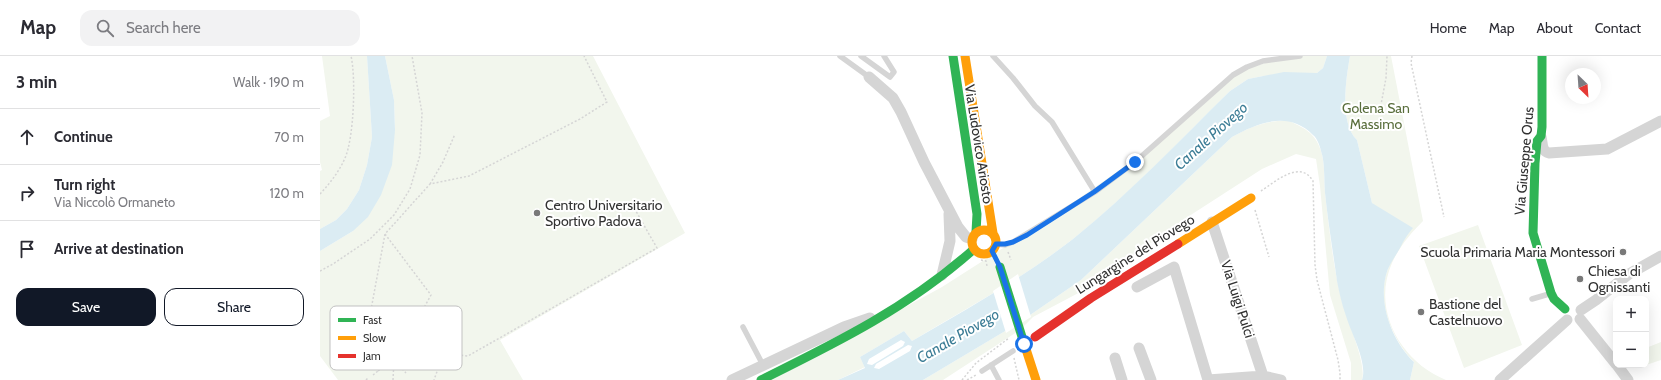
<!DOCTYPE html>
<html lang="en">
<head>
<meta charset="utf-8">
<style>
  :root { --surface:#fff; --page:#f2f2f3; --text:#2b2b33; --muted:#7c7c81; --line:#e1e1e2; --accent:#111827 }
  body { margin:0; font-family:Cabin,sans-serif; background:var(--page); color:var(--text) }
  .controls { position:absolute; right:12px; bottom:12px; display:grid; overflow:hidden; border-radius:8px; box-shadow:0 4px 16px #0002 }
  .controls button { width:36px; height:36px; display:grid; place-items:center; padding:0; border:0; border-bottom:1px solid var(--line); background:var(--surface); color:var(--text); font:20px sans-serif }
  .compass { position:absolute; left:1245px; top:12px; width:36px; height:36px; border-radius:50%; background:var(--surface); box-shadow:0 4px 16px #0002; rotate:155deg }
  .stop { position:absolute; width:12px; height:12px; margin:-9px; border:3px solid #1a73e8; border-radius:50%; background:#fff }
  .stop.end { background:#1a73e8; border-color:#fff; box-shadow:0 1px 4px #0008 }
  .list { margin:0; padding:0; list-style:none }
  h2 { display:flex; justify-content:space-between; align-items:center; height:52px; margin:0; padding:0 16px; font-size:17px }
  h2 small { font-size:13px; font-weight:400; color:var(--muted) }
  .list li { display:grid; grid-template-columns:26px 1fr auto; gap:12px; align-items:center; box-sizing:border-box; height:56px; padding:0 16px; border-top:1px solid var(--line) }
  .list b { display:block; font-size:15px; white-space:nowrap }
  .list p { margin:0; font-size:13px; white-space:nowrap; color:var(--muted) }
  .list em { font-size:13px; font-style:normal; color:var(--muted) }
  .actions { display:flex; gap:8px; padding:12px 16px }
  .actions a { flex:1; padding:9px 0; border:1px solid var(--accent); border-radius:12px; text-align:center; font-size:14px; color:var(--accent) }
  .actions .main { background:var(--accent); color:#fff }
  .icon { flex:none; width:22px; height:22px; fill:none; stroke:currentColor; stroke-width:2; stroke-linecap:round; stroke-linejoin:round }
  .map { position:relative; flex:none; width:1341px; height:324px; overflow:hidden }
  header { display:flex; align-items:center; gap:24px; box-sizing:border-box; height:56px; padding:0 20px; background:var(--surface); border-bottom:1px solid var(--line) }
  header strong { font-size:19px }
  nav { display:flex; gap:22px; margin-inline-start:auto; font-size:14px }
  .search { width:280px; height:36px; background:var(--page); display:flex; align-items:center; gap:10px; box-sizing:border-box; padding:0 14px; border-radius:12px; color:var(--muted); font-size:15px }
  main { display:flex }
  aside { flex:1; background:var(--surface) }
  .map>svg:first-child { display:block }
</style>
</head>
<body>
<header>
<strong>Map</strong>
<div class="search"><svg class="icon" aria-label="search" viewBox="0 0 24 24"><circle cx="10" cy="10" r="6"/><path d="M15 15l6 6"/></svg>Search here</div>
<nav><a>Home</a><a>Map</a><a>About</a><a>Contact</a></nav>
</header>
<main>
<aside>
<h2>3 min<small>Walk · 190 m</small></h2>
<ul class="list">
<li><svg class="icon" aria-label="ahead" viewBox="0 0 24 24"><path d="M12 20V5M6 11l6-6 6 6"/></svg><div><b>Continue</b></div><em>70 m</em></li>
<li><svg class="icon" aria-label="right" viewBox="0 0 24 24"><path d="M7 20v-9h11M14 6l5 5-5 5"/></svg><div><b>Turn right</b><p>Via Niccolò Ormaneto</p></div><em>120 m</em></li>
<li><svg class="icon" aria-label="arrive" viewBox="0 0 24 24"><path d="M6 21V4h12l-3 4 3 4H6"/></svg><div><b>Arrive at destination</b></div></li>
</ul>
<div class="actions"><a class="main">Save</a><a>Share</a></div>
</aside>
<div class="map">
<svg width="1341" height="324" viewBox="0 0 1341 324">
  <rect width="100%" height="100%" fill="#fff"/>
  <path fill="#f2f6ed" d="M2 0H47L52 81 47 109 39 134 27 153 16 164 0 173V115L2 114 0 106V65L10 60Z
    M65 0H273L365 177 180 284 203 324H18L0 300V195L33 175 75 74 74 44Z
    M970 0H1007L1003 12 997 17 943 20 928 23 910 35C859 85 809 139 753 183 703 222 646 253 592 285L584 275 540 301 545 311 518 324H452L622 231 741 155 815 103 912 17Z
    M1030 0H1071L1103 165C1091 177 1079 191 1072 207 1051 254 1081 306 1126 324H1090L1094 306C1074 286 1057 248 1066 219 1070 205 1079 193 1085 180L1052 147 1037 84C1019 66 1026 23 1030 0Z
    M967 64C984 72 995 76 1001 95 1005 107 1004 125 1005 137 1009 172 1013 209 1021 242 1026 262 1047 307 1042 324H1031V307L1010 239 1000 130 996 103 976 98 942 113 863 164 766 233 713 261 700 274 623 324H603L697 268 761 224 912 81C933 70 943 66 967 64Z
    M1158 169 1202 289 1144 312 1099 190Z
    M1341 286V304L1326 309V292Z"/>
  <path fill="#dbecf3" fill-rule="evenodd" d="M47 0H65L74 44 75 74 72 109 61 139 48 161 33 175 0 195V173L16 164 27 153 39 134 47 109 52 81Z
    M1007 0H1030C1026 23 1019 66 1037 84L1052 147 1093 172C1087 179 1084 184 1080 192 1075 201 1068 210 1066 219 1058 249 1073 286 1094 306L1090 324H1042C1048 307 1031 277 1026 260 1022 249 1019 236 1017 225 1013 196 1008 166 1005 137 1004 125 1005 106 1001 95 1000 90 997 82 993 79 968 54 938 67 912 81L761 224 697 268 603 324H518L545 312 540 301 584 275 592 285C647 253 703 222 753 183 809 138 859 85 910 35L928 23 964 16 997 17 1003 12ZM581 284 585 286 583 290 552 309 547 308 549 303ZM588 289 592 290 590 295 559 313 554 312 556 308Z"/>
  <path fill="#fff" d="M698 218 711 261 686 277 673 235Z"/>
  <g fill="none" stroke-linecap="round" stroke-linejoin="round">
    <path stroke="#d5d5d5" stroke-width="1.5" stroke-dasharray="2 2" stroke-linecap="butt" d="M1092 0 1091 7 1124 161
      M1060 54 1066 22 1067 0
      M110 128 123 106 135 78
      M941 135C955 126 980 103 993 125L995 209 997 224 1018 304 1020 317V324
      M0 138C10 127 19 116 25 102 34 82 36 21 31 0
      M935 154 949 201
      M65 178 111 239 100 259
      M688 196 691 204
      M661 204 666 205 667 210
      M0 215 13 208 50 183 74 159 90 133 100 99 102 57 92 0
      M107 267 130 294 139 299 148 300 337 192 313 150
      M110 282 116 278 124 298 125 307H120L114 324
      M694 302 699 324
      M74 304 100 286
      M74 304 101 306
      M74 304 86 317
      M58 315 74 304 83 277
      M53 319 58 315 48 270 65 178 110 128 149 120 260 63 287 46 264 0
      M46 324 48 322
      M73 324 74 304
      M642 324 656 307 689 282
      M647 324 656 319"/>
    <path stroke="#d5d5d5" stroke-width="5.5" d="M520 0 549 21
      M541 0 570 21 574 16 564 0
      M673 0 693 22 715 50 732 66 775 136
      M676 188 685 189 693 186 775 136 815 106 913 19 927 11 943 5 980 0
      M1212 243 1229 238
      M423 271 443 309
      M671 309 679 324
      M662 315 693 295"/>
    <path stroke="#d5d5d5" stroke-width="11" d="M549 21 573 42 581 56 604 106 638 171 646 181 652 183
      M1221 81C1223 88 1221 95 1229 97L1287 93 1341 65
      M892 166 943 320
      M622 219 630 185 629 158
      M817 231 854 211 888 324
      M1261 254 1276 244 1309 218 1341 200
      M1260 263 1296 308
      M819 292 831 324
      M795 302 802 324
      M1297 309 1308 324
      M412 324 524 271 550 262
      M888 324 943 320 961 324
      M1180 324 1247 264"/>
    <path stroke="#30b455" stroke-width="9" d="M633 0 657 158 656 176
      M1222 0V71L1221 80 1217 85 1215 107 1213 177 1231 237 1234 243 1245 253
      M441 324C518 286 589 251 654 193"/>
    <path stroke="#ff9f0a" stroke-width="9" d="M645 0 673 177
      M652 186a12 12 0 1 1 24 0a12 12 0 1 1-24 0Z
      M858 188 931 142
      M703 284 716 324"/>
    <path stroke="#e5322d" stroke-width="9" d="M715 281 771 242 858 188"/>
    <path stroke="#30b455" stroke-width="9" d="M680 211 703 284"/>
  </g>
  <g fill="none" stroke-linecap="round" stroke-linejoin="round">
    <path stroke="#1a73e8" stroke-width="5" d="M704 288 680 211 672 195 676 188H685L693 186 707 179 774 136 815 106"/>
  </g>
  <g fill="#797979" stroke="#fff" stroke-width="1.5">
    <circle cx="217" cy="157" r="4"/>
    <circle cx="1303" cy="196" r="4"/>
    <circle cx="1260" cy="223" r="4"/>
    <circle cx="1101" cy="256" r="4"/>
  </g>
  <g text-anchor="middle" stroke-width="4" stroke-linejoin="round" paint-order="stroke">
    <g font-size="14" fill="#596e3c" stroke="#fff">
      <text x="1056" y="57">Golena San<tspan x="1056" dy="16">Massimo</tspan></text>
    </g>
    <g font-size="14" fill="#313131" stroke="#fff">
      <text transform="translate(659 88) rotate(81)" y="5">Via Ludovico Ariosto</text>
      <text transform="translate(1204 105) rotate(-85)" y="5">Via Giuseppe Orus</text>
      <text transform="translate(815 198) rotate(-32)" y="5">Lungargine del Piovego</text>
      <text transform="translate(918 243) rotate(72)" y="5">Via Luigi Pulci</text>
    </g>
    <g font-size="14" fill="#313131" stroke="#fff" text-anchor="start">
      <text x="225" y="154">Centro Universitario<tspan x="225" dy="16">Sportivo Padova</tspan></text>
      <text x="1295" y="201" text-anchor="end">Scuola Primaria Maria Montessori</text>
      <text x="1268" y="220">Chiesa di<tspan x="1268" dy="16">Ognissanti</tspan></text>
      <text x="1109" y="253">Bastione del<tspan x="1109" dy="16">Castelnuovo</tspan></text>
    </g>
    <g font-size="15" font-style="italic" fill="#3c7d96" stroke="#fff">
      <text transform="translate(891 80) rotate(-42)" y="5">Canale Piovego</text>
      <text transform="translate(638 280) rotate(-30)" y="5">Canale Piovego</text>
    </g>
  </g>
  <rect x="10" y="250" width="132" height="64" rx="6" fill="#fff" stroke="#c1c1c1" stroke-width="1"/>
  <rect x="18" y="262" width="18" height="4" fill="#30b455"/>
  <rect x="18" y="280" width="18" height="4" fill="#ff9f0a"/>
  <rect x="18" y="298" width="18" height="4" fill="#e5322d"/>
  <g font-size="11" fill="#313131">
    <text x="43" y="268">Fast</text>
    <text x="43" y="286">Slow</text>
    <text x="43" y="304">Jam</text>
  </g>
</svg>
<div class="controls">
<button>+</button>
<button>−</button>
</div>
<svg class="compass" viewBox="-18 -18 36 36"><path d="M0-13l5 13h-10z" fill="#e53935"/><path d="M0 13l5-13h-10z" fill="#7c7c81"/></svg>
<div class="stop" style="left:704px;top:288px"></div>
<div class="stop end" style="left:815px;top:106px"></div>
</div>
</main>
</body>
</html>
